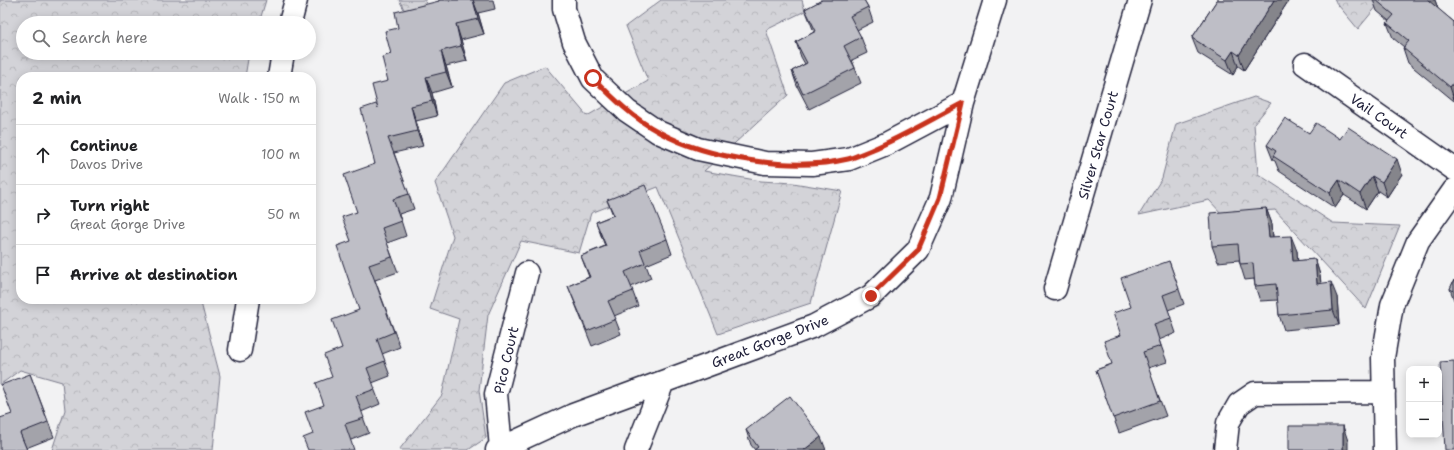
<!DOCTYPE html>
<html lang="en">
<head>
<meta charset="utf-8">
<style>
  :root { --surface:#fff; --page:#f2f2f2; --text:#202124; --muted:#757577; --line:#e0e0e0 }
  body { margin:0; font-family:"Shantell Sans",sans-serif; background:var(--page); color:var(--text) }
  .controls { position:absolute; right:12px; bottom:12px; display:grid; overflow:hidden; border-radius:8px; box-shadow:0 2px 10px #0003 }
  .controls button { width:36px; height:36px; display:grid; place-items:center; padding:0; border:0; border-bottom:1px solid var(--line); background:var(--surface); color:var(--text); font:20px sans-serif }
  .stop { position:absolute; width:12px; height:12px; margin:-9px; border:3px solid #c8321e; border-radius:50%; background:#fff }
  .stop.end { background:#c8321e; border-color:#fff; box-shadow:0 1px 4px #0008 }
  .list { margin:0; padding:0; list-style:none }
  h2 { display:flex; justify-content:space-between; align-items:center; height:52px; margin:0; padding:0 16px; font-size:17px }
  h2 small { font-size:13px; font-weight:400; color:var(--muted) }
  .list li { display:grid; grid-template-columns:26px 1fr auto; gap:12px; align-items:center; box-sizing:border-box; height:60px; padding:0 16px; border-top:1px solid var(--line) }
  .list b { display:block; font-size:15px; white-space:nowrap }
  .list p { margin:0; font-size:13px; white-space:nowrap; color:var(--muted) }
  .list em { font-size:13px; font-style:normal; color:var(--muted) }
  .icon { flex:none; width:22px; height:22px; fill:none; stroke:currentColor; stroke-width:2; stroke-linecap:round; stroke-linejoin:round }
  .map { position:relative; flex:none; width:1454px; height:450px; overflow:hidden }
  .search { position:absolute; background:var(--surface); box-shadow:0 2px 10px #0003; left:16px; top:16px; width:300px; height:44px; display:flex; align-items:center; gap:10px; box-sizing:border-box; padding:0 14px; border-radius:22px; color:var(--muted); font-size:15px }
  .panel { position:absolute; background:var(--surface); box-shadow:0 2px 10px #0003; left:16px; top:72px; width:300px; height:232px; border-radius:16px }
  .map>svg:first-child { display:block }
</style>
</head>
<body>
<div class="map">
<svg width="1454" height="450" viewBox="0 0 1454 450">
  <defs>
    <pattern id="forest-crowns" width="20" height="18" patternUnits="userSpaceOnUse"><rect width="20" height="18" fill="#d3d3d8"/><path d="M2 6a3 3 0 1 1 6 0M12 15a3 3 0 1 1 6 0" fill="none" stroke="#b5b5ba"/></pattern>
  </defs>
  <rect width="100%" height="100%" fill="#f2f2f3"/>
  <filter id="ink" filterUnits="userSpaceOnUse"><feTurbulence type="fractalNoise" baseFrequency=".025" numOctaves="2"/><feDisplacementMap in="SourceGraphic" scale="8" xChannelSelector="R" yChannelSelector="G"/><feConvolveMatrix kernelMatrix="1 2 1 2 8 2 1 2 1" color-interpolation-filters="sRGB"/></filter>
  <g filter="url(#ink)">
    <path fill="url(#forest-crowns)" stroke="#7a7a8a" d="M0 0H266L259 23H23V53H249L245 77H21V299H200L220 376 213 450H52L65 410 62 382 20 370 0 385Z
      M399 0H425L426 5 405 11Z
      M661 0H802L805 11 766 30 788 95 704 171 761 181 793 183 842 191 811 303 718 334 658 187 591 213 579 253 521 241 488 315 479 390 486 438 468 450H399L442 395 459 319 430 309 453 236 435 183 504 83 545 66 587 116 648 81 626 26Z
      M1334 0H1382L1358 29Z
      M1254 97 1271 103 1254 124 1258 174 1333 223 1400 226 1366 309 1275 210 1222 214 1209 200 1139 215 1162 178 1176 124Z"/>
    <g fill="none" stroke-linecap="round" stroke-linejoin="round">
      <defs>
        <path id="minor" d="M564 0V9L574 42 593 79 627 111 658 132 698 149 765 163 812 164 849 159 886 144 963 103
          M290 23 296 0
          M1305 64 1454 169
          M279 77 283 53
          M1055 289 1140 0
          M240 350 248 299
          M501 448 496 394 527 273
          M497 450 573 415 814 326 871 296 918 250 941 198 963 103 995 0
          M636 450 663 382
          M1225 450 1228 423 1239 404 1255 393 1384 392
          M1385 450 1383 358 1392 305 1418 241 1454 190"/>
      </defs>
      <use href="#minor" stroke="#22223b" stroke-width="25"/>
      <use href="#minor" stroke="#fff" stroke-width="22"/>
    </g>
    <path fill="#a3a3aa" stroke="#22223b" d="M439 0H493L495 9 478 13 484 34 461 40 467 61 446 66 452 87 432 93 437 116 416 121 423 146 394 153 414 209 399 214 406 236 387 243 398 272 375 280 400 347 382 354 390 376 372 383 380 404 361 412 369 433 351 440 313 434 324 405 342 348 359 310 351 241 357 212 375 164 378 108 388 81 391 54 398 28 439 1Z
      M820 0H864L868 7 873 22 857 30 861 37 867 53 852 60 855 68 861 83 809 109 797 86 792 71 805 64 801 57 796 42 814 32 811 24 805 9 821 1Z
      M1217 0H1289L1244 70 1238 66 1233 75 1198 53 1192 38Z
      M1373 0H1435L1438 9 1454 22V101L1408 63 1403 48 1404 47 1393 38 1387 23 1389 21 1377 11Z
      M1309 133 1340 139 1402 174 1387 197 1378 191 1366 209 1344 195 1335 208 1279 171 1275 161 1273 160 1267 145Z
      M607 200 667 239 672 254 646 265 651 278 631 287 638 306 614 316 621 334 592 346 568 286 589 277 581 256 605 246 596 222 613 215Z
      M1266 208 1272 224 1273 237 1297 251V261L1315 259 1320 275 1321 283 1337 297 1339 325 1284 330 1279 315 1278 300 1260 301 1255 286 1254 279 1245 280 1240 264 1239 260 1218 262 1212 246Z
      M1169 261 1184 304 1168 310 1176 333 1159 340 1167 362 1148 368 1166 416 1119 433 1096 370 1112 364 1121 335 1131 307Z
      M1454 280V300L1450 289Z
      M30 374 54 437 26 448 12 414Z
      M746 430 826 450H755L751 445Z"/>
    <path fill="#85858b" stroke="#22223b" d="M473 0 478 13 484 34 478 19Z
      M1274 0H1289L1244 70 1239 55Z
      M1427 0H1435L1438 9Z
      M456 24 461 40 467 61 461 46Z
      M441 51 446 66 452 87 446 72Z
      M1233 51 1238 66 1233 75 1227 60Z
      M426 77 432 93 437 116 432 101Z
      M1454 82V99L1450 87Z
      M411 106 416 121 423 146 417 131Z
      M1397 159 1402 174 1387 197 1382 182Z
      M1372 176 1378 191 1366 209 1360 194Z
      M1339 180 1344 195 1335 208 1330 193Z
      M1266 208 1272 224 1274 253 1269 237Z
      M1291 236 1297 251 1299 276 1293 261Z
      M1315 259 1320 275 1322 299 1317 284Z
      M1331 282 1337 297 1339 325 1333 310Z
      M1343 426 1348 441V450H1343Z
      M821 437 826 450H804Z"/>
    <path fill="#bebec6" stroke="#22223b" d="M439 0H473L478 19 456 24 461 46 441 51 446 72 426 77 432 101 411 106 417 131 388 138 409 194 393 199 401 221 382 228 392 257 369 265 394 332 377 339 385 361 367 368 375 389 356 396 364 418 345 424 354 450H308L303 438 313 434 305 412 324 405 316 383 332 377 324 355 342 348 332 320 359 310 337 246 351 241 342 217 357 212 344 175 375 164 361 109 376 104 378 108 372 85 388 81 382 57 391 54 385 31 398 28 395 12 439 1Z
      M822 0H864L868 7 850 16 861 37 844 46 855 68 803 94 792 71 807 63 796 42 816 31 805 9Z
      M1217 0H1274L1239 55 1233 51 1227 60 1192 38Z
      M1376 0H1428L1454 22V82L1450 87 1403 48 1409 41 1387 23 1394 15Z
      M1285 118 1309 133 1316 123 1340 139 1348 127 1397 159 1382 182 1372 176 1360 194 1339 180 1330 193 1273 156 1276 151 1267 145Z
      M645 185 667 239 640 250 645 263 625 272 633 291 608 301 616 319 587 331 568 286 590 277 581 256 606 246 596 222 614 215 607 200Z
      M1266 208 1269 237 1291 236 1293 261 1315 259 1317 284 1331 282 1333 310 1279 315 1276 284 1255 286 1253 263 1240 264 1238 244 1212 246 1210 213Z
      M1169 261 1179 289 1163 295 1171 318 1154 324 1161 346 1143 352 1160 401 1113 418 1096 370 1112 364 1104 341 1121 335 1113 313 1131 307 1121 278Z
      M1454 280V291L1450 289Z
      M1454 361V450H1445L1440 362Z
      M30 374 48 422 20 433 27 450H0V418L12 414 1 385Z
      M790 396 821 437 804 450H754L758 447 746 430Z
      M1289 426H1343V450H1289Z"/>
  </g>
  <g fill="none" stroke-linecap="round" stroke-linejoin="round" filter="url(#ink)">
    <path stroke="#c8321e" stroke-width="5" d="M593 78C613 98 634 119 659 132 708 159 793 172 848 159 856 157 863 153 871 150 902 137 932 119 963 103L940 198 918 250 871 296"/>
  </g>
  <g text-anchor="middle" stroke-width="3.5" stroke-linejoin="round" paint-order="stroke">
    <g font-size="14" fill="#22223b" stroke="#fff">
      <text transform="translate(1379 116) rotate(35)" y="5">Vail Court</text>
      <text transform="translate(1098 145) rotate(-74)" y="5">Silver Star Court</text>
      <text transform="translate(770 341) rotate(-21)" y="5">Great Gorge Drive</text>
      <text transform="translate(506 360) rotate(-77)" y="5">Pico Court</text>
    </g>
  </g>
</svg>
<div class="controls">
<button>+</button>
<button>−</button>
</div>
<div class="stop" style="left:593px;top:78px"></div>
<div class="stop end" style="left:871px;top:296px"></div>
<div class="search"><svg class="icon" aria-label="search" viewBox="0 0 24 24"><circle cx="10" cy="10" r="6"/><path d="M15 15l6 6"/></svg>Search here</div>
<section class="panel">
<h2>2 min<small>Walk · 150 m</small></h2>
<ul class="list">
<li><svg class="icon" aria-label="ahead" viewBox="0 0 24 24"><path d="M12 20V5M6 11l6-6 6 6"/></svg><div><b>Continue</b><p>Davos Drive</p></div><em>100 m</em></li>
<li><svg class="icon" aria-label="right" viewBox="0 0 24 24"><path d="M7 20v-9h11M14 6l5 5-5 5"/></svg><div><b>Turn right</b><p>Great Gorge Drive</p></div><em>50 m</em></li>
<li><svg class="icon" aria-label="arrive" viewBox="0 0 24 24"><path d="M6 21V4h12l-3 4 3 4H6"/></svg><div><b>Arrive at destination</b></div></li>
</ul>
</section>
</div>
</body>
</html>
